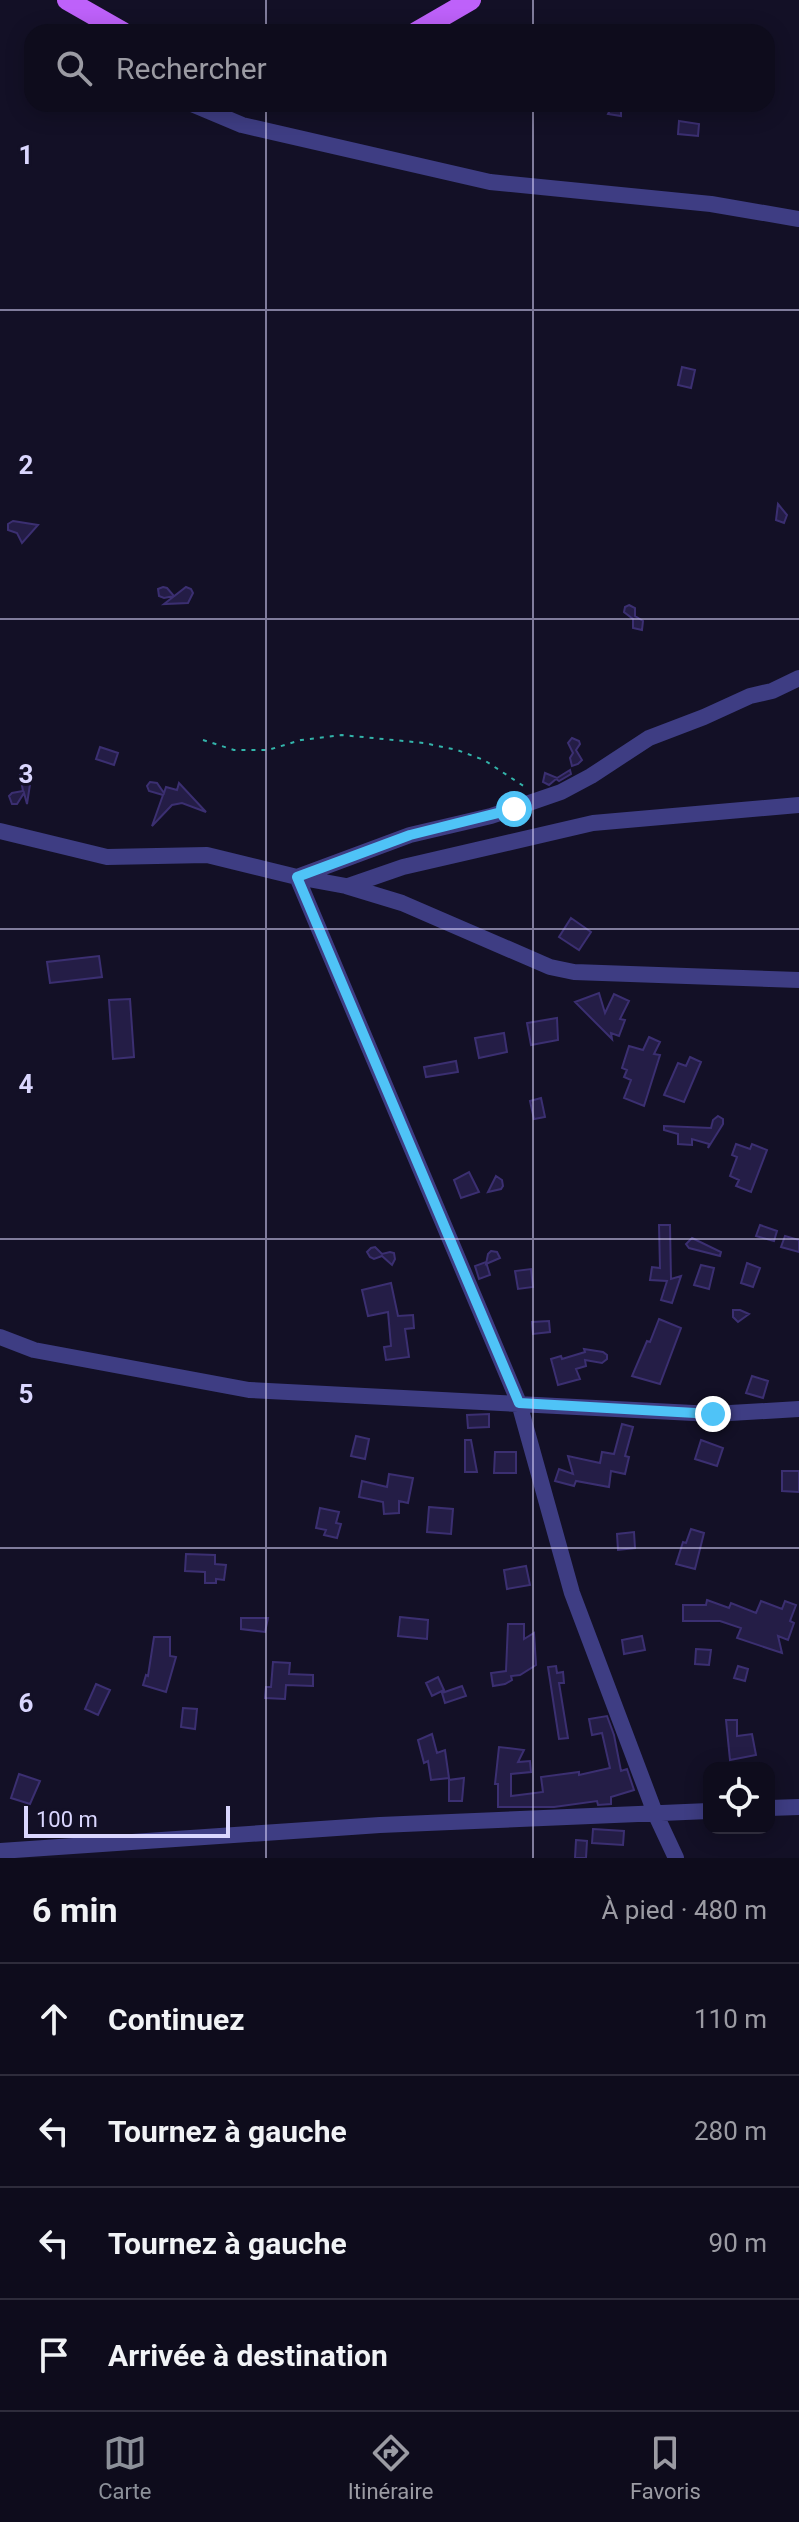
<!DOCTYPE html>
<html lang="fr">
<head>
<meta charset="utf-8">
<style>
  :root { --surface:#0e0c1c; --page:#171525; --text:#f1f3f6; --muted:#9b9ba3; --line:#2e2c3b; --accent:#8c9099 }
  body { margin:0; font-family:Roboto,sans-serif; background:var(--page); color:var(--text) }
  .controls { position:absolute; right:24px; bottom:24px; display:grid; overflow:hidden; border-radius:16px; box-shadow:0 4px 20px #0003 }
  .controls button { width:72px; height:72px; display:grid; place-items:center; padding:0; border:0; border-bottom:2px solid var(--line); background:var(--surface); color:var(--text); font:40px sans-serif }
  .scale { position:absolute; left:24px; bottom:20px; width:206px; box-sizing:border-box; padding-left:8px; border:4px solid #dad6fe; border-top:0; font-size:22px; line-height:28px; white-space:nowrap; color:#dad6fe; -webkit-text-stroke:6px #131026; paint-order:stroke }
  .stop { position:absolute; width:24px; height:24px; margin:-18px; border:6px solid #4fc3f7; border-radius:50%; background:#fff }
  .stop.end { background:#4fc3f7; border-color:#fff; box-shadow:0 2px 8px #0008 }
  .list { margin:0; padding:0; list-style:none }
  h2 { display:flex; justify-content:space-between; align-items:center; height:104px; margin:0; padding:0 32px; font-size:34px }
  h2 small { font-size:26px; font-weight:400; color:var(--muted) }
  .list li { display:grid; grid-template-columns:52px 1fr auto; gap:24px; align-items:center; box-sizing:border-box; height:112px; padding:0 32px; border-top:2px solid var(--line) }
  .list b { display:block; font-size:30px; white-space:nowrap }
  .list em { font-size:26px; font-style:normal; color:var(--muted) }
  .icon { flex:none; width:44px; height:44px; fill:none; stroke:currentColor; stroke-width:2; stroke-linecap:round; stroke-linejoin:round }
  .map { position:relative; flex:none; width:799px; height:1858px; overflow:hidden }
  .search { position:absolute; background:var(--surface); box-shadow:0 4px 20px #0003; left:24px; right:24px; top:24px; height:88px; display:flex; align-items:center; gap:20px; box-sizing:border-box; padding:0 28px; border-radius:24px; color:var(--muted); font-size:30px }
  .sheet { height:552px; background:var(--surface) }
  nav { display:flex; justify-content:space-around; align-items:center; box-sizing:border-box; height:112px; border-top:2px solid var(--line); background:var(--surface); font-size:22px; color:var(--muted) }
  nav a { display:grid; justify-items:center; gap:4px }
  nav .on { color:var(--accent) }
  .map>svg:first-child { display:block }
</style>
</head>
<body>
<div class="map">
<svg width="799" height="1858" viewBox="0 0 799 1858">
  <rect width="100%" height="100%" fill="#131026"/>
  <path fill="#241d46" stroke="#3b2f71" stroke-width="2" d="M613 104 621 105V116L608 114Z
    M679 121 699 124 698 136 678 134Z
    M682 367 695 370 691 388 678 385Z
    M778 504 787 515 784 523 776 520Z
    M13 521 38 525 22 543 17 533 8 530V524Z
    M163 587 167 588 174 596 164 598 159 596 158 589Z
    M186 587 191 589 193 593 188 603 164 604Z
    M629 605 635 608V616L643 621 642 630 633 628V619L624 612 625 607Z
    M572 738 579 741 580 744 576 750 582 760 578 764 572 766 570 758 573 753 568 743Z
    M100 747 118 753 114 765 96 759Z
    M570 770 571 774 559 781 556 779 549 785 543 782 545 773 557 778Z
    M26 772 31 778 27 804 24 793 17 804H12L9 796 12 793 23 791 20 775Z
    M150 782 157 783 164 793 166 787 177 790 179 783 206 812 182 803 172 805 152 826 163 795 149 791 147 786Z
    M571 918 591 932 579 950 559 937Z
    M99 956 102 977 50 983 47 962Z
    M599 993 605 1013 614 994 629 1001 620 1019 625 1020 619 1036 611 1033 612 1039 575 1002Z
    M130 999 134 1057 113 1059 109 1000Z
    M557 1018 558 1040 531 1045 527 1023Z
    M504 1033 507 1052 479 1058 475 1038Z
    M649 1037 660 1042 654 1054 660 1055 644 1106 624 1098 631 1080 624 1077 627 1070 622 1068 629 1046 643 1050Z
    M690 1057 701 1062 684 1102 664 1095 678 1063 686 1066Z
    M456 1061 458 1072 426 1077 424 1067Z
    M541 1098 545 1117 534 1119 530 1101Z
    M718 1116 723 1119V1124L708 1148 709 1144 692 1139V1145L678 1144V1134L664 1130V1126L711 1128 713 1120Z
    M736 1144 750 1149 752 1144 767 1150 751 1192 736 1186 739 1180 730 1176 737 1157 732 1155Z
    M469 1172 479 1192 461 1198 454 1180Z
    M496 1176 502 1180 503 1186 501 1189 488 1192Z
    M659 1225H670L671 1279 681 1276 672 1303 661 1300 667 1281 650 1280 652 1267 660 1268Z
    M760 1225 777 1231 774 1241 756 1236Z
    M785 1236 799 1240V1252L781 1247Z
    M692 1238 721 1252 720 1256 689 1248 686 1244Z
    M375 1247 382 1254 390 1252 394 1253 395 1259 392 1265 382 1256 374 1259 370 1257 367 1252 371 1248Z
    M491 1251 497 1252 500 1258 486 1264 488 1254Z
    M486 1262 490 1275 479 1279 475 1266Z
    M747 1263 760 1268 753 1287 741 1283Z
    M701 1265 714 1268 709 1289 694 1285Z
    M531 1269 533 1287 518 1289 515 1271Z
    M391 1283 398 1316 413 1315 414 1328 405 1329 409 1357 386 1360 384 1347 391 1346 388 1312 368 1316 362 1290Z
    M733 1310H740L749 1314 738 1322 733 1317Z
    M659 1319 681 1328 660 1384 632 1376 647 1341 650 1342Z
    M549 1321 550 1332 533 1334 532 1322Z
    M584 1349 603 1352 607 1355V1359L602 1363 585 1360 586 1366 576 1369 580 1379 558 1385 551 1359 561 1356 562 1359 585 1352Z
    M752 1376 768 1381 763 1398 746 1393Z
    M489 1414V1427L468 1428 467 1415Z
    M622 1424 633 1427 625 1456 629 1457 625 1474 611 1471 609 1487 576 1481 574 1486 555 1481 559 1469 573 1474 568 1456 600 1463 602 1452 614 1454Z
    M356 1436 369 1439 365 1459 351 1456Z
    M465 1440H471L477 1472H465Z
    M701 1440 723 1448 717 1466 695 1459Z
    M495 1452H516V1473H494Z
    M782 1471H799V1492L782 1491Z
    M389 1474 413 1478 408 1503 399 1501V1513L384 1514 383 1502 359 1497 362 1481 387 1487Z
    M429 1507 453 1509 451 1534 427 1532Z
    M320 1508 339 1512 336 1523 341 1524 337 1538 324 1535 326 1530 316 1528Z
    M691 1529 704 1533 695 1569 676 1564 683 1542 686 1543Z
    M634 1532 635 1548 618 1550 617 1534Z
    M186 1554 215 1555V1564L226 1565 224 1580 216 1579V1583H205V1572L185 1571Z
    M526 1566 530 1585 507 1589 504 1570Z
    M707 1600 729 1608 731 1603 756 1613 761 1601 782 1609 785 1601 796 1605 790 1621 794 1623 788 1640 778 1636 782 1653 737 1638 741 1628 720 1621H683V1605H706Z
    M400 1617 428 1620 427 1639 398 1636Z
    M241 1618H268L265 1632 241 1629Z
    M508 1624H524V1639L534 1633 536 1665 520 1675 511 1676 512 1680 505 1684 493 1686 491 1673 506 1671Z
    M642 1636 645 1650 624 1654 622 1640Z
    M154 1637H170V1656L176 1657 166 1692 143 1685 146 1675 148 1676Z
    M696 1649 711 1650 709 1665 695 1664Z
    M273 1662 290 1663 289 1674 313 1675V1686L286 1685 285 1699 265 1698 266 1687H271Z
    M556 1666 557 1673 563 1672 564 1683H559L568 1738 559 1739 548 1667Z
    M738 1666 748 1669 745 1681 734 1678Z
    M438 1677 444 1690 432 1696 426 1683Z
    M96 1684 110 1690 98 1715 85 1709Z
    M462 1686 466 1696 445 1703 442 1693Z
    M183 1708 197 1709 195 1729 181 1727Z
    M607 1716 614 1735 621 1771 627 1769 634 1790 611 1797V1804L598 1805 597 1801 554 1807H498V1784H495L499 1747 524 1750 518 1762 530 1761 531 1772 511 1774V1796L543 1792 541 1777 579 1772V1775L610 1768 602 1733 592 1735 589 1719Z
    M726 1720H737V1736L752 1734 756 1755 730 1760Z
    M432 1734 437 1753 445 1750 449 1778 431 1780 428 1761 424 1763 418 1740Z
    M19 1774 40 1781 30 1804 11 1798Z
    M464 1778 462 1801H449V1780Z
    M593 1829 624 1831 623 1845 592 1843Z
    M576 1840 587 1841 586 1858H575Z"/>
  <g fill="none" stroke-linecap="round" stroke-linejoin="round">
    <path stroke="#33b4aa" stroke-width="2" stroke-dasharray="4 6" stroke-linecap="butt" d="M203 740 234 750H268L301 740 342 735 424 743 457 750 484 760 525 787"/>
    <path stroke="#3e3d83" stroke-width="16" d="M192 104 242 125 490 182 711 204 799 219
      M0 831 107 857 207 855 297 877 346 886 402 903 550 967 574 972 799 980
      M348 886 403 867 593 823 799 805
      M0 1337 34 1350 249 1390 713 1414 799 1409
      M769 1808 799 1807
      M0 1851 380 1825 709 1811
      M676 1858 655 1813 572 1593 519 1403 297 877 410 835 491 816 561 792 591 776 649 738 704 717 750 696 772 691 799 678"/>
    <path stroke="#be61fa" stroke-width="20" d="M67 0 123 32
      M416 32 471 0"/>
  </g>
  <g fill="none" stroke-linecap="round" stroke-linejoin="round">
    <path stroke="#4fc3f7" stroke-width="10" d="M514 809 410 835 297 877 519 1403 713 1414"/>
  </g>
  <path fill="none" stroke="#dad6fe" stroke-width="2" stroke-opacity="0.55" d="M266 0V32M533 0V32M266 104V1858M533 104V1858M0 310H799M0 619H799M0 929H799M0 1239H799M0 1548H799"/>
  <g font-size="26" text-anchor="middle" font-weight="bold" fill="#dad6fe" stroke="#131026" stroke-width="6" stroke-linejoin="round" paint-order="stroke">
    <text x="26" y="164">1</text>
    <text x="26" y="474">2</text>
    <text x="26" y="783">3</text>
    <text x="26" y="1093">4</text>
    <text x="26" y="1403">5</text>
    <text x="26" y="1712">6</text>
  </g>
</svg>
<div class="controls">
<button><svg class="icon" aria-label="locate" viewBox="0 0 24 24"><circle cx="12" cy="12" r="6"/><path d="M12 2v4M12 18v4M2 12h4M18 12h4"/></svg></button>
</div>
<div class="scale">100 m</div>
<div class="stop" style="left:514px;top:809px"></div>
<div class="stop end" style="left:713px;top:1414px"></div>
<div class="search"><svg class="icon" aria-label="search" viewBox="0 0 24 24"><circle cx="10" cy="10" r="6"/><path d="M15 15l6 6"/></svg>Rechercher</div>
</div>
<section class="sheet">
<h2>6 min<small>À pied · 480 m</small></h2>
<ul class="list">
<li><svg class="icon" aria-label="ahead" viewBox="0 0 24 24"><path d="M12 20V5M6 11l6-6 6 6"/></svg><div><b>Continuez</b></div><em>110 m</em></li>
<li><svg class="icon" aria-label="left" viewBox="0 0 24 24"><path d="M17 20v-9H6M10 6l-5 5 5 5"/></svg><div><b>Tournez à gauche</b></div><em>280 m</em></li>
<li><svg class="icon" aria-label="left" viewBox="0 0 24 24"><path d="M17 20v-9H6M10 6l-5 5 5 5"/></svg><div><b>Tournez à gauche</b></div><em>90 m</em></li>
<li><svg class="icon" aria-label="arrive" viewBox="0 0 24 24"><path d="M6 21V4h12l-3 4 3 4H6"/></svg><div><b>Arrivée à destination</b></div></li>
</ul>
</section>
<nav>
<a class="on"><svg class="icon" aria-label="map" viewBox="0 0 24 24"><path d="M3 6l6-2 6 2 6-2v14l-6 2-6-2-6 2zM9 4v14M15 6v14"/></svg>Carte</a>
<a><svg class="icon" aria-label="directions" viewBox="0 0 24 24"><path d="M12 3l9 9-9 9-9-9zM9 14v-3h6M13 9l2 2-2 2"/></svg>Itinéraire</a>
<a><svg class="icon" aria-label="saved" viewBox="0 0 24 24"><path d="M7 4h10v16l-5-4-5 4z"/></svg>Favoris</a>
</nav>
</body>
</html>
